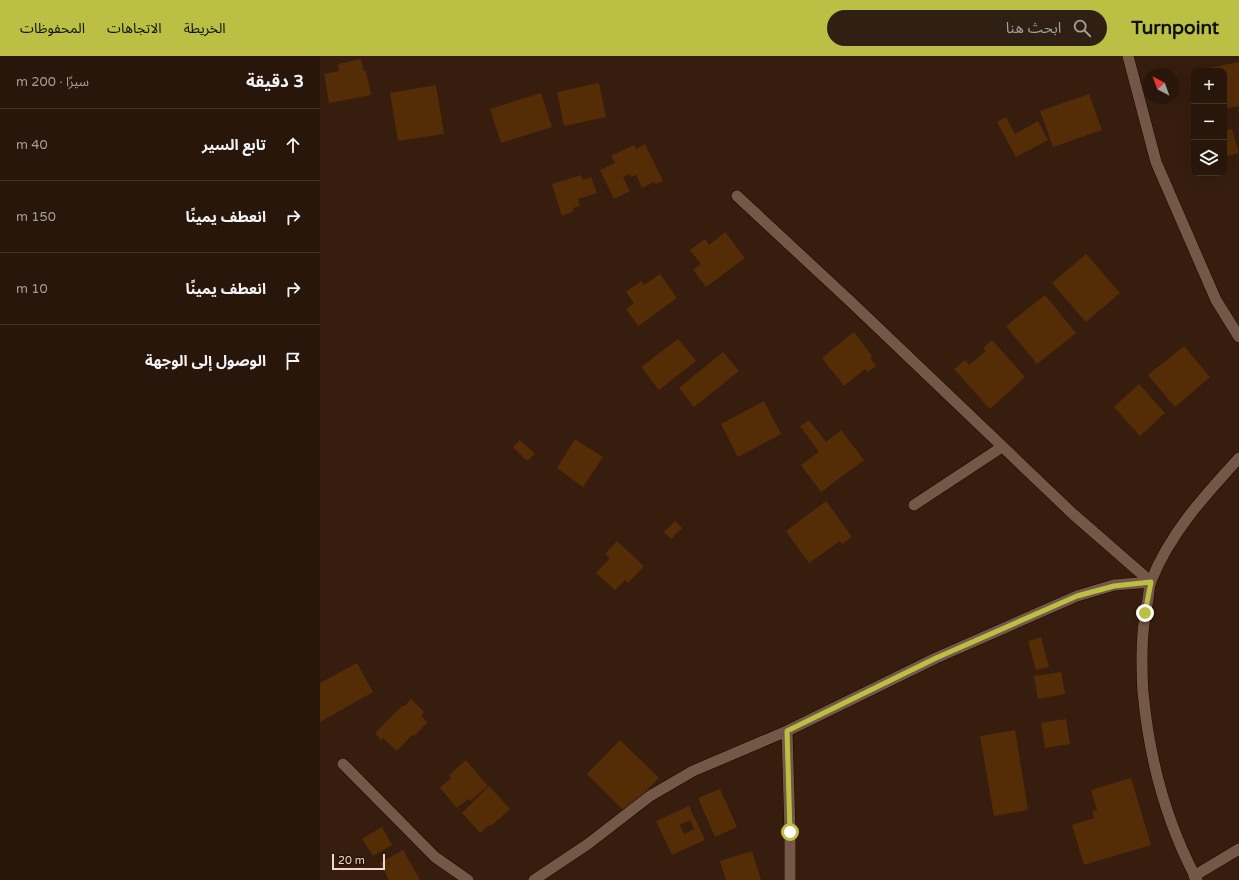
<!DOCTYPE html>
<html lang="ar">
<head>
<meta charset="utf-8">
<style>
  :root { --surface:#28160a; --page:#301f13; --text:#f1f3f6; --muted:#a59f9c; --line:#44352b; --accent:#bbc044 }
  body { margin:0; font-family:"Varela Round","Noto Sans Arabic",sans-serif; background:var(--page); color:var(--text); direction:rtl }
  .controls { position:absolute; right:12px; top:12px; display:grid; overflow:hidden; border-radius:8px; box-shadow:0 4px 16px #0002 }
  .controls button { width:36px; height:36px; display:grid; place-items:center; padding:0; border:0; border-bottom:1px solid var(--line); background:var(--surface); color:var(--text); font:20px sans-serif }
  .compass { position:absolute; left:823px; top:12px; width:36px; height:36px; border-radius:50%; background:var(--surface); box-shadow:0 4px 16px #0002; rotate:319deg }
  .scale { position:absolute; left:12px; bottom:10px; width:53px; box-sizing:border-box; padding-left:4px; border:2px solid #ead8cf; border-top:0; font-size:11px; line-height:14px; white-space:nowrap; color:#ead8cf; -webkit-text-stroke:3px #2c1305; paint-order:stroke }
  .stop { position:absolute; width:12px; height:12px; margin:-9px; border:3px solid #bbc044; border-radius:50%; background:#fff }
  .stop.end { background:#bbc044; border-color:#fff; box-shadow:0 1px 4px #0008 }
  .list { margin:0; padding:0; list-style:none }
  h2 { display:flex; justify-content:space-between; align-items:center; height:52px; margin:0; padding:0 16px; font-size:17px }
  h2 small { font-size:13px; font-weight:400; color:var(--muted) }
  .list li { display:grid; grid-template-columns:26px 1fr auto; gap:12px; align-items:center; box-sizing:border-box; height:72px; padding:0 16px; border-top:1px solid var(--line) }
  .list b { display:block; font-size:15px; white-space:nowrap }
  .list em { font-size:13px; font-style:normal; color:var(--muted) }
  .icon { flex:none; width:22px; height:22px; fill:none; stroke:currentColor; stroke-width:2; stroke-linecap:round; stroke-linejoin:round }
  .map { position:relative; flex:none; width:919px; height:824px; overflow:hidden; direction:ltr }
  header { display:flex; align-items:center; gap:24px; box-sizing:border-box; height:56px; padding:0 20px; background:var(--accent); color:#111 }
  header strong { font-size:19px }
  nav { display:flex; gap:22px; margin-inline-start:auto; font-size:14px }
  .search { width:280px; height:36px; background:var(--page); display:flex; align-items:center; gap:10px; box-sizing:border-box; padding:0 14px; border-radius:22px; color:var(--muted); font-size:15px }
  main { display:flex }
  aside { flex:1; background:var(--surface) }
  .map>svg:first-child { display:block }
</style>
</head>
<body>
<header>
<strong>Turnpoint</strong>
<div class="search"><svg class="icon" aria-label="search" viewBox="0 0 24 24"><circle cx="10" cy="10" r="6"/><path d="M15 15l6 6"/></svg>ابحث هنا</div>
<nav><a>الخريطة</a><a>الاتجاهات</a><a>المحفوظات</a></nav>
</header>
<main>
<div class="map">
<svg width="919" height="824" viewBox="0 0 919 824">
  <rect width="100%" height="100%" fill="#361d0e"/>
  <path fill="#542d06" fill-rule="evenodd" d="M41 3 44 15H46L51 39 9 47 4 18 19 15 18 8Z
    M919 6V50L904 53V15L879 14Z
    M279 27 286 61 244 70 237 36Z
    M116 29 124 78 78 85 70 37Z
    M221 37 232 71 181 87 170 53Z
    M769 38 782 74 733 91 720 55Z
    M686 61 695 78 718 65 728 84 696 101 677 66Z
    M912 73 919 97 904 101V75Z
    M325 88 343 125 335 128 334 126 322 132 316 119 311 121 310 118 303 121 310 135 294 143 280 114 295 107 291 100 314 89 316 93Z
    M261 119 263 124 271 121 277 137 258 143 260 150 253 152 254 155 242 160 232 128Z
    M405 176 425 202 386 231 373 214 381 208 370 194 385 183 389 189Z
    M766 198 800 237 766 266 732 227Z
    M340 218 357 242 318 270 306 253 314 247 306 236 321 225 324 229Z
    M725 239 756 277 717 308 686 270Z
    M534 276 552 300 550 302 556 310 548 316 545 313 524 330 502 302Z
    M358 283 376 305 339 334 321 311Z
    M672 284 705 321 670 353 634 313 645 304 649 309 666 295 663 292Z
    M864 290 890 321 855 351 828 319Z
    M403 296 419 315 374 351 359 332Z
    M819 328 845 357 820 380 794 351Z
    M444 345 461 378 418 401 401 368Z
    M489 364 506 386 521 374 544 404 501 436 481 409 499 396 480 370Z
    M255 383 283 401 263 431 237 412Z
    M200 384 215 398 207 405 193 391Z
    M506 445 532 481 522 488 520 485 489 507 466 475Z
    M355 465 362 472 351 483 344 476Z
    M297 485 324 510 308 527 305 524 295 534 276 517 290 502 285 498Z
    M721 581 729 611 716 614 708 585Z
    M37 607 53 636 0 666V627Z
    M741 616 745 638 718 643 714 620Z
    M91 643 104 656 101 660 108 666 94 680 92 679 77 695 63 682 61 684 55 677 82 650H85Z
    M746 663 750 688 725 692 721 667Z
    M695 674 708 754 674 760 660 680Z
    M300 684 339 722 305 756 267 718Z
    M146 704 168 730 150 745 148 743 137 752 120 732 131 722 129 719Z
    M811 722 831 789 764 809 752 769 774 762 772 755 777 754 771 734Z
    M169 730 190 753 171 770 169 769 160 777 142 757Z
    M400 733 417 771 395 781 378 742Z
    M369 750 385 784 352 799 336 765ZM370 764 374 773 364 778 360 769Z
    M62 771 72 789 53 800 42 783Z
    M83 794 100 824H69L60 807Z
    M432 795 441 824H406L400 805Z"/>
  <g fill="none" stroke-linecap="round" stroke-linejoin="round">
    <defs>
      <path id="minor" d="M808 0 836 106 896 244 919 281
        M417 140 530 245 753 458 831 526
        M594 449 682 391
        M467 675 470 776V824
        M23 708 115 801 148 824
        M874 820 919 793
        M214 824 268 788 330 740 373 715 467 675 616 602 757 540 794 529 831 526"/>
      <path id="tertiary" d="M877 824C846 766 829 701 823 636 822 624 822 612 822 600 822 580 824 562 828 543 829 537 829 530 831 525 850 477 885 439 919 402"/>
    </defs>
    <use href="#minor" stroke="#1c0600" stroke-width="12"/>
    <use href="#tertiary" stroke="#1c0600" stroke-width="12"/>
    <use href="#minor" stroke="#755747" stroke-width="11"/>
    <use href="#tertiary" stroke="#755747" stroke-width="11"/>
  </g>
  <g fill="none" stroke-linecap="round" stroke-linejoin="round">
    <path stroke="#bbc044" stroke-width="5" d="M470 776 467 675 616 602 757 540 794 530 831 526 825 557"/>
  </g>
</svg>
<div class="controls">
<button>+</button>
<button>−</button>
<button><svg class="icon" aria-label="layers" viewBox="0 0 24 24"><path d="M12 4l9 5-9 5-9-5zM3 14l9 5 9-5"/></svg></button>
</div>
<svg class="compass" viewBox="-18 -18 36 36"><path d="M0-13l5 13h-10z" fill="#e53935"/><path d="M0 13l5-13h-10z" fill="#a59f9c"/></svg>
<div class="scale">20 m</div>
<div class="stop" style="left:470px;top:776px"></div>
<div class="stop end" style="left:825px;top:557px"></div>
</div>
<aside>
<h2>3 دقيقة<small>سيرًا · 200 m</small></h2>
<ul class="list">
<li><svg class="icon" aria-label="ahead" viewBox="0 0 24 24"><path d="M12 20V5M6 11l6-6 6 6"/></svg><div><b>تابع السير</b></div><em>40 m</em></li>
<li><svg class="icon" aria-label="right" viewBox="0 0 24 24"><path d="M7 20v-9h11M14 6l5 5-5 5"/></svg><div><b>انعطف يمينًا</b></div><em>150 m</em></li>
<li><svg class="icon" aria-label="right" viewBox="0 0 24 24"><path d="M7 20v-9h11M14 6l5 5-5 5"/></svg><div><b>انعطف يمينًا</b></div><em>10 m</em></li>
<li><svg class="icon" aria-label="arrive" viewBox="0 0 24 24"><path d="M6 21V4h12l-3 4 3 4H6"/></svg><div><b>الوصول إلى الوجهة</b></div></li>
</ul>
</aside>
</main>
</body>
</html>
